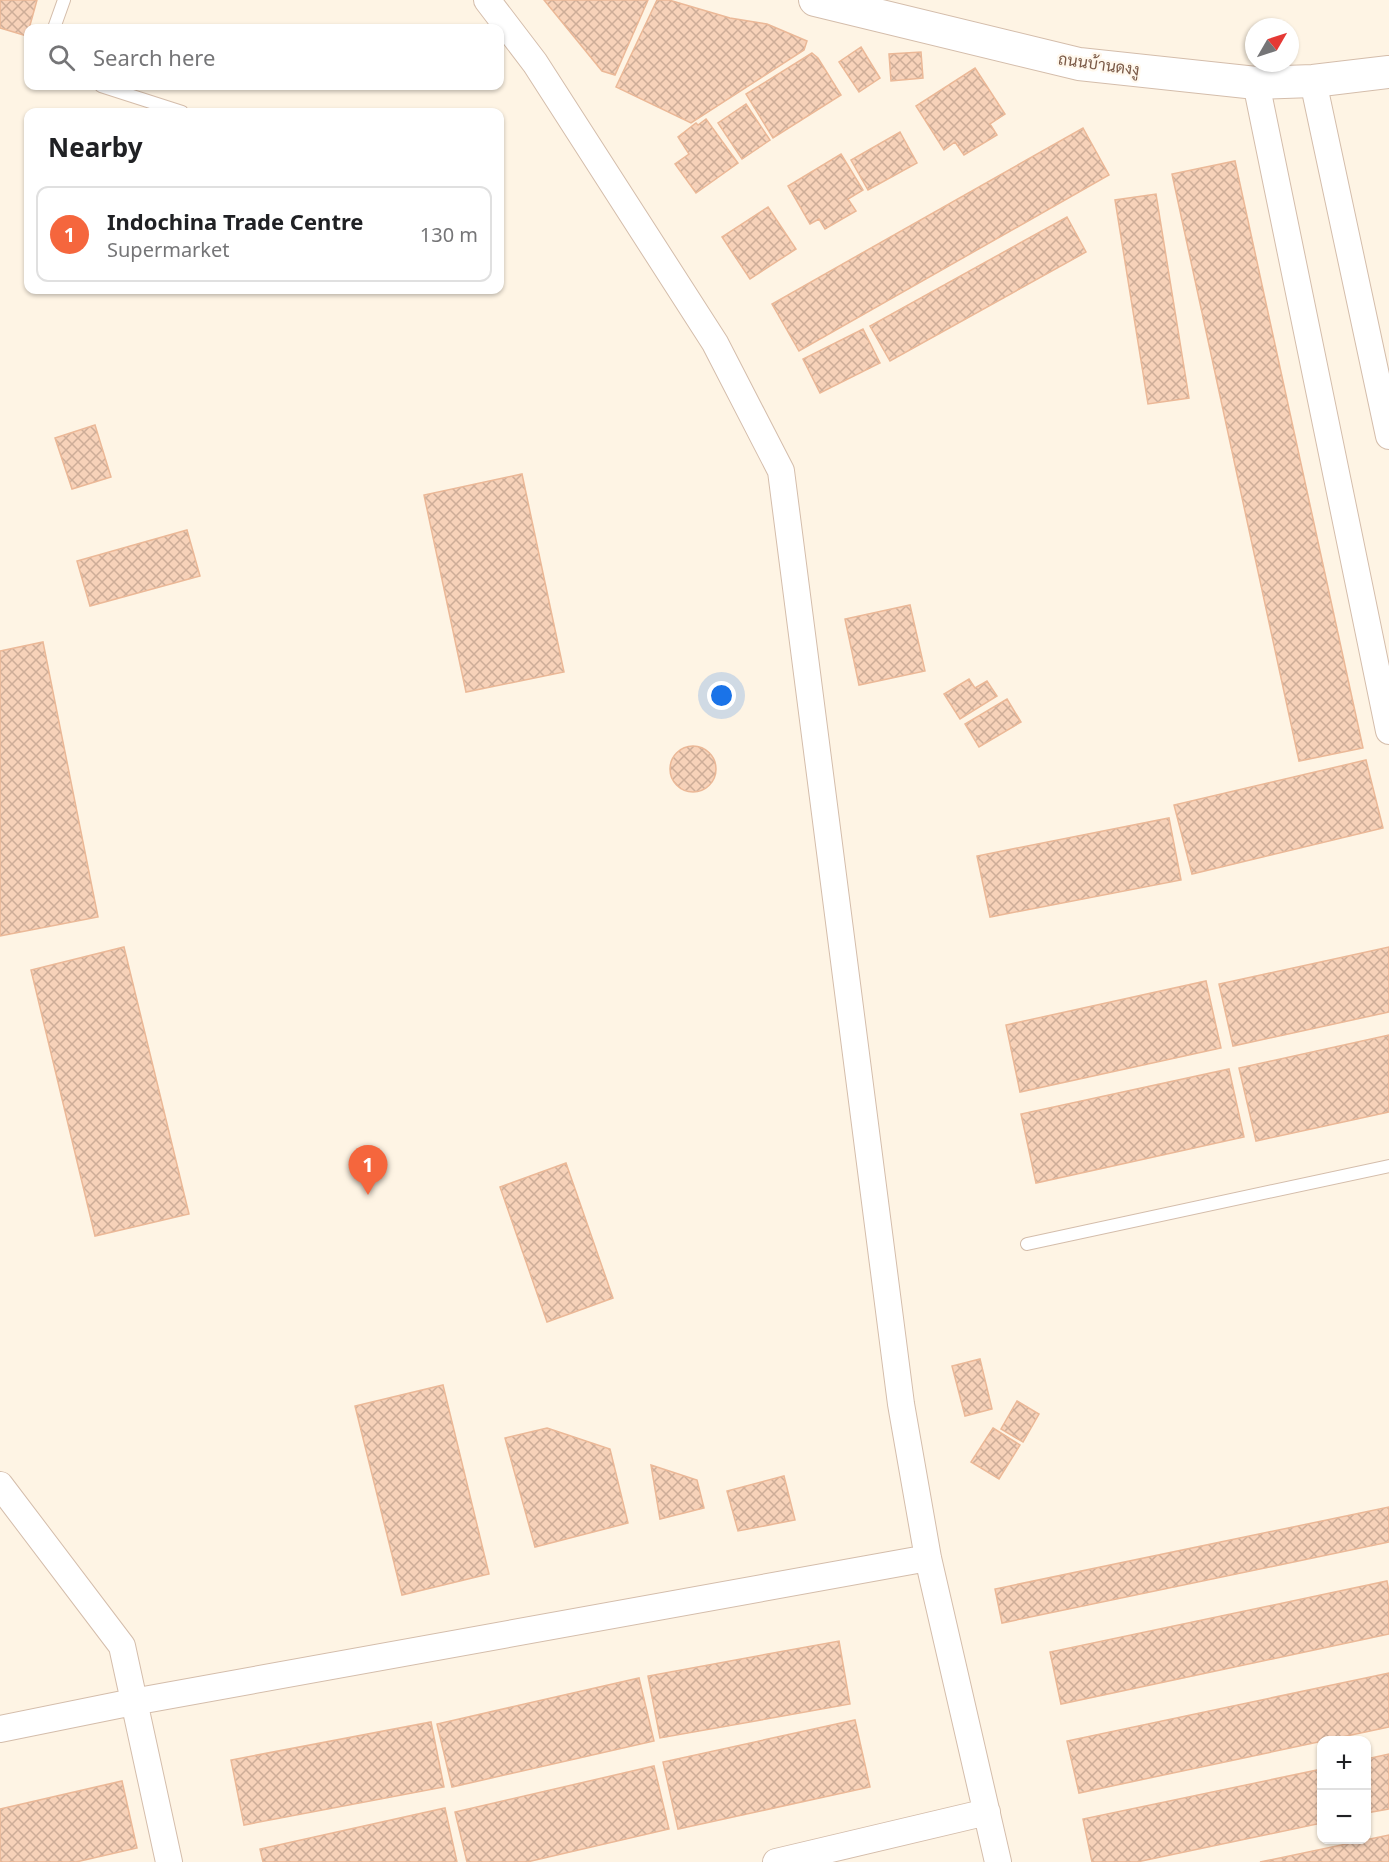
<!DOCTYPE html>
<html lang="en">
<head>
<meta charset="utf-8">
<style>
  :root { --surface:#fff; --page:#f2f2f2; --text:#202124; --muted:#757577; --line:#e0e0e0; --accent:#f5663d }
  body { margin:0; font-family:"Noto Sans",Sarabun,sans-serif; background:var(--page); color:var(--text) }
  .controls { position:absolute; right:18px; bottom:18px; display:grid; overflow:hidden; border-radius:12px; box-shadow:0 2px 4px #0004 }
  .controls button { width:54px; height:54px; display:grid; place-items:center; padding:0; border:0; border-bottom:2px solid var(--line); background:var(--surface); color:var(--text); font:30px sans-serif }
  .compass { position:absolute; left:1245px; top:18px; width:54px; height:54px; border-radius:50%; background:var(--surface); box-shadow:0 2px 4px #0004; rotate:51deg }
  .you { position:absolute; left:722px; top:696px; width:21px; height:21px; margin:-15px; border:4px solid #fff; border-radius:50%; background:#1a73e8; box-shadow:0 0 0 9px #1a73e833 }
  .badge { display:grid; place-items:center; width:39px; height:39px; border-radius:50%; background:var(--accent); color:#fff; font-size:20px; font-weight:700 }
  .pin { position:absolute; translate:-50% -50px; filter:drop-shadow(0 2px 3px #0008) }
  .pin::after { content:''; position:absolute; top:32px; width:21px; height:18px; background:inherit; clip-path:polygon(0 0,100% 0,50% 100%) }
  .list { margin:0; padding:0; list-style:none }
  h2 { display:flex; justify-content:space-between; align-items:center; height:78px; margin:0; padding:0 24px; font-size:26px }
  h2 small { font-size:20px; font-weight:400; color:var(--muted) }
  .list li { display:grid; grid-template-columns:39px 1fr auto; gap:18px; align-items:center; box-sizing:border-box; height:96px; margin:0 12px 12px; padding:0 12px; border:2px solid var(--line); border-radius:12px }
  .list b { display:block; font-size:22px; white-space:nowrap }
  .list p { margin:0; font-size:20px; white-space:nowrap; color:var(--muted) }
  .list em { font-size:20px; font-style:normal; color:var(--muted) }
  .icon { flex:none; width:33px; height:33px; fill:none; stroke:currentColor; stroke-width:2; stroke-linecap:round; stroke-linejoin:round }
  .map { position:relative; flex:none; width:1389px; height:1862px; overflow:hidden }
  .search { position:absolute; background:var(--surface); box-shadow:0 2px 4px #0004; left:24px; top:24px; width:480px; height:66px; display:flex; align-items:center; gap:15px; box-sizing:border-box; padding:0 21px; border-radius:12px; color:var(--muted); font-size:22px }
  .panel { position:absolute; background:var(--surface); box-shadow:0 2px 4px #0004; left:24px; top:108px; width:480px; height:186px; border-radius:12px }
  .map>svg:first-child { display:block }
</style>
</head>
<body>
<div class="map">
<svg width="1389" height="1862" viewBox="0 0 1389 1862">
  <defs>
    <pattern id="building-cross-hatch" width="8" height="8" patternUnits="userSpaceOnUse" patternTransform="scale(1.5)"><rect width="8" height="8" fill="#f7d2b9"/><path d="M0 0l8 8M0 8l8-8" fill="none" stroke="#cdad98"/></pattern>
  </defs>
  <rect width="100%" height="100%" fill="#fef4e4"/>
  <path fill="url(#building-cross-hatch)" stroke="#ebb897" stroke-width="1.5" d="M0 0H37L27 36 0 28Z
    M544 0H648L615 75 602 71Z
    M657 0H669L730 18 767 24 807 41 804 50 691 123 616 87Z
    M861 47 880 78 859 92 839 62Z
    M921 52 923 78 891 81 889 54Z
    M812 53 818 58 841 95 773 138 746 94Z
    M975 68 1005 114 990 124 997 135 964 155 955 142 944 150 916 106Z
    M746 104 770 140 742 159 718 123Z
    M706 119 738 163 696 193 675 164 689 154 678 137 696 123 698 125Z
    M1083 128 1109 175 799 351 772 304Z
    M900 132 917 163 868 190 851 160Z
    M841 154 863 190 848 199 856 211 825 229 819 219 810 224 788 186Z
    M1235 161 1363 748 1299 761 1172 174Z
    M1156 194 1189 398 1148 404 1115 200Z
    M768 207 796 249 750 279 722 237Z
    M1067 217 1086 252 890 361 870 326Z
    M863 329 880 363 820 393 803 359Z
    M95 425 111 477 72 489 55 438Z
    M522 474 564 672 466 692 424 495Z
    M187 530 200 576 90 606 77 561Z
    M910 605 925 671 859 685 845 619Z
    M43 642 98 917 0 936V651Z
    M969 679 975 688 987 681 997 696 960 719 944 694Z
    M1007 699 1021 722 979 747 965 724Z
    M670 769a23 23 0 1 1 46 0a23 23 0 1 1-46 0Z
    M1366 760 1383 828 1192 874 1174 805Z
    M1169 818 1181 880 990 917 977 856Z
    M124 947 189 1214 95 1236 31 970Z
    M1389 947V1012L1233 1046 1219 984Z
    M1206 981 1221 1048 1020 1092 1006 1025Z
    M1389 1035V1112L1256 1141 1239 1068Z
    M1229 1069 1244 1137 1036 1183 1021 1114Z
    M566 1163 613 1298 547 1322 500 1187Z
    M980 1359 992 1409 965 1416 952 1366Z
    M443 1385 489 1574 402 1595 355 1406Z
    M1017 1401 1039 1414 1023 1442 1001 1429Z
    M547 1428 610 1449 628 1523 535 1547 505 1438Z
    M993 1428 1020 1445 999 1479 971 1462Z
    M651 1465 697 1480 704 1508 660 1519Z
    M784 1476 795 1520 738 1531 727 1491Z
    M1389 1507V1542L1002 1623 995 1589Z
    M1387 1581 1389 1591V1634L1061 1704 1050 1652Z
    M839 1641 850 1704 660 1738 648 1676Z
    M1389 1673V1727L1079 1793 1067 1741Z
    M639 1678 654 1741 452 1787 437 1724Z
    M855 1720 870 1787 678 1829 663 1762Z
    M431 1722 444 1787 244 1825 231 1760Z
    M1389 1754V1809L1366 1813V1759Z
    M654 1766 669 1829 527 1862H467L455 1812Z
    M1322 1769V1823L1137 1862H1092L1083 1819Z
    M122 1781 137 1848 76 1862H0V1809Z
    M445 1808 457 1862H263L260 1849Z
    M1389 1835V1862H1260Z"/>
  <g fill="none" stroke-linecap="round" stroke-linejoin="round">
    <defs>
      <path id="service" d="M54 28 64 0
        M101 86 182 112
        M1027 1244 1389 1166"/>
      <path id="minor" d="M487 0 535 63 715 343 781 471 901 1404 928 1558 998 1862
        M1313 81 1389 436
        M1256 83 1389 731
        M0 1485 122 1646 169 1862
        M0 1729 133 1702 928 1558
        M776 1862 987 1812"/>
      <path id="tertiary" d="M815 0 1079 64 1256 83 1313 81 1389 72"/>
    </defs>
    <use href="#service" stroke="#d4bdab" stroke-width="14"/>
    <use href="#minor" stroke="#d4bdab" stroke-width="28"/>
    <use href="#tertiary" stroke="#d4bdab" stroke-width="34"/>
    <use href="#service" stroke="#fff" stroke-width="12"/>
    <use href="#minor" stroke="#fff" stroke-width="26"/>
    <use href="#tertiary" stroke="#fff" stroke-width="32"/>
  </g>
  <g text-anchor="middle" stroke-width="4.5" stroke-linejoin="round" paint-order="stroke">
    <g font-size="16" fill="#7a5946" stroke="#fff8ed">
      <text transform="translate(1099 64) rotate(8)" y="6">ถนนบ้านดงงู</text>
    </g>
  </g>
</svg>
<div class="controls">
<button>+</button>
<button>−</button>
</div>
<svg class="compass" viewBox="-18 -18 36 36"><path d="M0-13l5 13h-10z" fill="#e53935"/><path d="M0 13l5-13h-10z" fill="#757577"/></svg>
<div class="you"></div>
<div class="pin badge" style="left:368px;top:1195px">1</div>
<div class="search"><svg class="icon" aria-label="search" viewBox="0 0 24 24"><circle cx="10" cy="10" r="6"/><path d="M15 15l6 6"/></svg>Search here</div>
<section class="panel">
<h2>Nearby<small></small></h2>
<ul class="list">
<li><span class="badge">1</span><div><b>Indochina Trade Centre</b><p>Supermarket</p></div><em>130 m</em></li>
</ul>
</section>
</div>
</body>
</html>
